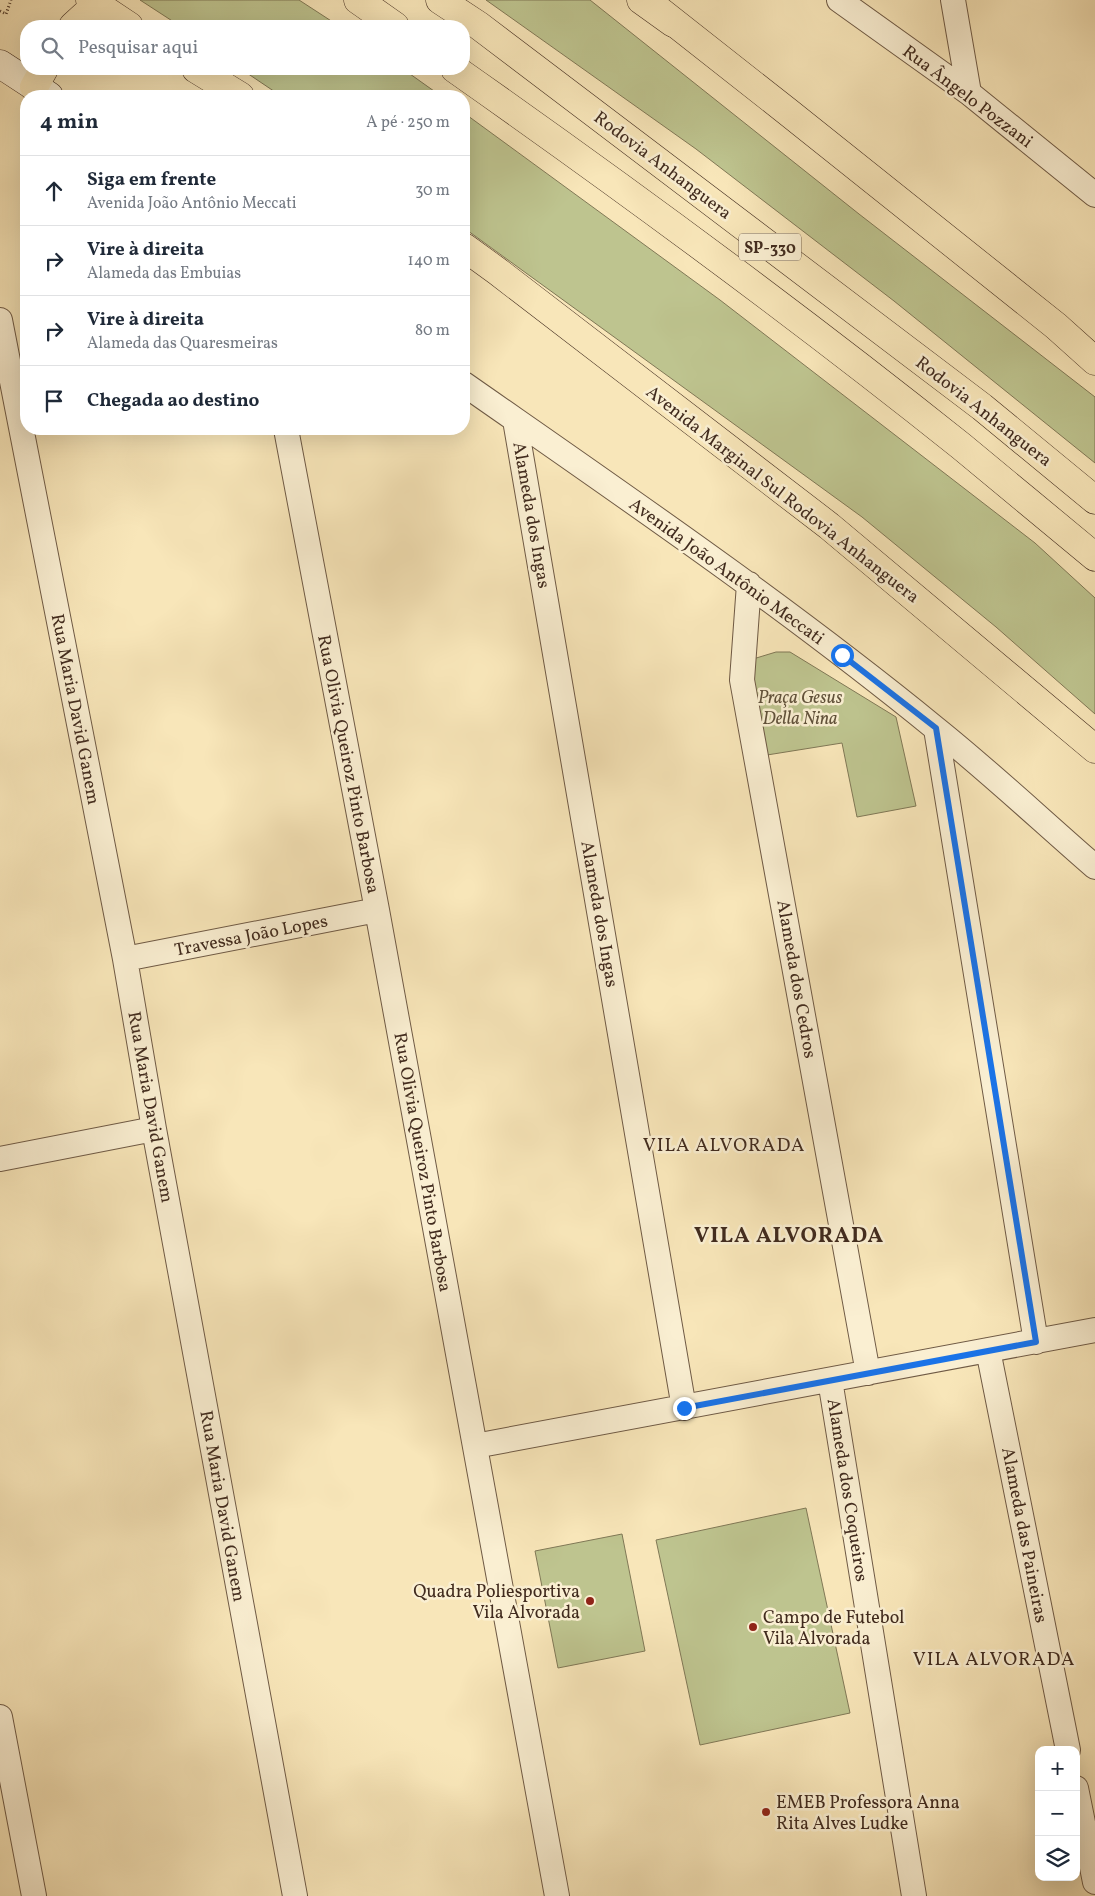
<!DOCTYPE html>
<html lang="pt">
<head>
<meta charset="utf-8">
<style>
  :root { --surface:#fff; --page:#f2f2f3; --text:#1f2937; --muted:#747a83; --line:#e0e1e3 }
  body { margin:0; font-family:Vollkorn,serif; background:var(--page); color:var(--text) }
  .controls { position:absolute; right:15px; bottom:15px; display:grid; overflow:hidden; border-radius:10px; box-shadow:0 5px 20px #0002 }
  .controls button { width:45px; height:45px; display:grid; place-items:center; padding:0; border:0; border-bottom:1px solid var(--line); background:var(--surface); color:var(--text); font:25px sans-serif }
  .stop { position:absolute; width:15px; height:15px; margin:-11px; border:4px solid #1a73e8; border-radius:50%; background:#fff }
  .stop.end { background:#1a73e8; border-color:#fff; box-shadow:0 1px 5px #0008 }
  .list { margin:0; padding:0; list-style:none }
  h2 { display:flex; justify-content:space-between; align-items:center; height:65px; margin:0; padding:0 20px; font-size:21px }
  h2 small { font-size:16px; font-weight:400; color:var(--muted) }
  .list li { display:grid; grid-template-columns:32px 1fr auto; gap:15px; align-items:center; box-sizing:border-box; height:70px; padding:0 20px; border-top:1px solid var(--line) }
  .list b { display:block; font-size:19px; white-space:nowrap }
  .list p { margin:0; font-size:16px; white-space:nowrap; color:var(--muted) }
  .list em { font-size:16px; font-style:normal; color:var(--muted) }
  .icon { flex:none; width:28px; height:28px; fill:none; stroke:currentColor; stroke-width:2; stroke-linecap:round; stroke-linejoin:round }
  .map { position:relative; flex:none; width:1095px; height:1896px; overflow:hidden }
  .search { position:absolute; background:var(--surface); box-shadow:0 5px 20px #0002; left:20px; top:20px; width:450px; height:55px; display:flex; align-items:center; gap:12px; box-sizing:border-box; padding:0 18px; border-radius:20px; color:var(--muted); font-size:19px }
  .panel { position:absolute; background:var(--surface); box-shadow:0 5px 20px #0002; left:20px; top:90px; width:450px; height:345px; border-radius:20px }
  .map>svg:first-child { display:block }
</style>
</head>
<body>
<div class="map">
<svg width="1095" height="1896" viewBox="0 0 1095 1896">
  <rect width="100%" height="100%" fill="#f8e6b9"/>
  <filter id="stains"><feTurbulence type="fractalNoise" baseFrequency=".004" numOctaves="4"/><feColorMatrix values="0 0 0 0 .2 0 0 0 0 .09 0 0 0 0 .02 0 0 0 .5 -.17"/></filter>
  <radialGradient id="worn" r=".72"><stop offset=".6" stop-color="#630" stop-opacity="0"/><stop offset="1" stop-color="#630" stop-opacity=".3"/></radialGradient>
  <path fill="#bec48f" stroke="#807856" d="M140 0H299L339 26H180Z
    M486 0H590L859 214 1095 397V463L894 301 696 149Z
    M241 69H403L441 96H281Z
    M464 113 720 300 1035 543 1095 598V714L996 627 862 517 464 228Z
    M776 652H790L896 717 916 806 857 817 842 743 767 755 750 676 753 659Z
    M806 1508 850 1713 700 1745 656 1540Z
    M622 1534 645 1651 558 1668 535 1551Z"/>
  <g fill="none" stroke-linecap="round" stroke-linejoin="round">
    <defs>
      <path id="minor" d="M839 0 969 93 1095 195
        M953 0 969 93
        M0 320 125 959 154 1129 295 1896
        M464 384C623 495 784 605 935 728 990 772 1042 821 1095 867
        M515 420 684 1408
        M286 429 377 910 557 1896
        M749 584 742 680 868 1373
        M936 729 1036 1342
        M125 959 377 910
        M0 1159 154 1129
        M988 1350 1068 1750
        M830 1380 914 1896
        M475 1446 1095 1330
        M0 1717 34 1896
        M1076 1788 1095 1882"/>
      <path id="secondary" d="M0 64 49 96"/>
      <path id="trunk" d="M90 0 129 26
        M656 8 788 112 1056 326 1095 361
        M73 26 97 4
        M196 69 240 96
        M34 87 44 69
        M464 247 497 271 829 526 1095 749"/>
      <path id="motorway" d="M358 0 395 26
        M440 0 478 25 982 407 1095 500
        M641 0 673 23
        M455 69C627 190 797 315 961 446 1006 483 1050 520 1095 557"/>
    </defs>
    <use href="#minor" stroke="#6f5a45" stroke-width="26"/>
    <use href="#secondary" stroke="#412b1e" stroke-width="29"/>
    <use href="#trunk" stroke="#412b1e" stroke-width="29"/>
    <use href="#motorway" stroke="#412b1e" stroke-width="29"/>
    <path stroke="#412b1e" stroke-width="3" stroke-dasharray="1 2.5" stroke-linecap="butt" d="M0 11 6 14 11 0"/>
    <use href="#minor" stroke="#faefd2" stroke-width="24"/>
    <use href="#secondary" stroke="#faefd2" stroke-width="28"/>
    <use href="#trunk" stroke="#f8e6b9" stroke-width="28"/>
    <use href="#motorway" stroke="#f8e6b9" stroke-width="28"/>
  </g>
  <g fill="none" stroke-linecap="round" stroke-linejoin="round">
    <path stroke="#1a73e8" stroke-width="6" d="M684 1408 1036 1342 936 728 842 655"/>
  </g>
  <g fill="#8f2418" stroke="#faefd2" stroke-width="2">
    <circle cx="590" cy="1601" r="5"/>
    <circle cx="753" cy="1627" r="5"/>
    <circle cx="766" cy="1812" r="5"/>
  </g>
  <g text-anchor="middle" stroke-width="5" stroke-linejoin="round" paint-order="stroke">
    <rect fill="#faefd2" stroke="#786654" stroke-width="1" x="739" y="233.5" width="62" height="27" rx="4"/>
    <g font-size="16" font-weight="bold" fill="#412b1e">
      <text x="770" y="253">SP-330</text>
    </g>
    <g font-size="18" fill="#412b1e" stroke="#faefd2">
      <text transform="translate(968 96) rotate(37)" y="6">Rua Ângelo Pozzani</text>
      <text transform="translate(663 165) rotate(37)" y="6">Rodovia Anhanguera</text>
      <text transform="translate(984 411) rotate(38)" y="6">Rodovia Anhanguera</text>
      <text transform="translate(783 494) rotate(38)" y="6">Avenida Marginal Sul Rodovia Anhanguera</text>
      <text transform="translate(532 515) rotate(80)" y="6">Alameda dos Ingas</text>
      <text transform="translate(727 571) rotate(36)" y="6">Avenida João Antônio Meccati</text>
      <text transform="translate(76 709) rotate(79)" y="6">Rua Maria David Ganem</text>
      <text transform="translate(349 764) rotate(79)" y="6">Rua Olivia Queiroz Pinto Barbosa</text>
      <text transform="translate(600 914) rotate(80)" y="6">Alameda dos Ingas</text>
      <text transform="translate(251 935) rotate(-11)" y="6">Travessa João Lopes</text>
      <text transform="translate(797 979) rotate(80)" y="6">Alameda dos Cedros</text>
      <text transform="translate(151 1107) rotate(80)" y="6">Rua Maria David Ganem</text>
      <text transform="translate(423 1162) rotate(80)" y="6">Rua Olivia Queiroz Pinto Barbosa</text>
      <text transform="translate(848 1490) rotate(81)" y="6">Alameda dos Coqueiros</text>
      <text transform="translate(223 1506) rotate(80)" y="6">Rua Maria David Ganem</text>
      <text transform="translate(1025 1535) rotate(79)" y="6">Alameda das Paineiras</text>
    </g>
    <g font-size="18" font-style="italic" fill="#60513a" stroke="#faefd2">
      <text x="800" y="703">Praça Gesus<tspan x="800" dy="21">Della Nina</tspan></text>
    </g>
    <g font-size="18" fill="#412b1e" stroke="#faefd2" text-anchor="start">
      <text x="580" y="1597" text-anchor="end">Quadra Poliesportiva<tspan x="580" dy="21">Vila Alvorada</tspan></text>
      <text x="763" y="1623">Campo de Futebol<tspan x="763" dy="21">Vila Alvorada</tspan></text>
      <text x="776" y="1808">EMEB Professora Anna<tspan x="776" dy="21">Rita Alves Ludke</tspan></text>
    </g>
    <g font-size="19" letter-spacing="1" fill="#412b1e" stroke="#faefd2">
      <text x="724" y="1151">VILA ALVORADA</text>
      <text x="994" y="1665">VILA ALVORADA</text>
    </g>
    <g font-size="22" font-weight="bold" letter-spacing="1" fill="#412b1e" stroke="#faefd2">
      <text x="789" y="1242">VILA ALVORADA</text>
    </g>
  </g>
  <rect width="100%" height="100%" filter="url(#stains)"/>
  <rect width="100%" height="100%" fill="url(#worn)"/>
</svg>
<div class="controls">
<button>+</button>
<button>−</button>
<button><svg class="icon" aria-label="layers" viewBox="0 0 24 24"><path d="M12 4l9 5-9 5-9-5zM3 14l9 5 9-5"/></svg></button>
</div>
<div class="stop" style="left:842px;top:655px"></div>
<div class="stop end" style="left:684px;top:1408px"></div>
<div class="search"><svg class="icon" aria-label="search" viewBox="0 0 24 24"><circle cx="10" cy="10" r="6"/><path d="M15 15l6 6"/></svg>Pesquisar aqui</div>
<section class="panel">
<h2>4 min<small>A pé · 250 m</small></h2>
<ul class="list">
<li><svg class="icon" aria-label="ahead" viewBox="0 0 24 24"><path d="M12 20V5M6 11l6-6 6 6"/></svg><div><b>Siga em frente</b><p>Avenida João Antônio Meccati</p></div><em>30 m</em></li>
<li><svg class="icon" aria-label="right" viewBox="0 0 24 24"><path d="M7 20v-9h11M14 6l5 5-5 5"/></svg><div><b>Vire à direita</b><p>Alameda das Embuias</p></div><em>140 m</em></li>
<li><svg class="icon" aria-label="right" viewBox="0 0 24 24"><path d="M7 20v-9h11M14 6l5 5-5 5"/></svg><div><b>Vire à direita</b><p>Alameda das Quaresmeiras</p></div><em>80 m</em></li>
<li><svg class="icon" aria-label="arrive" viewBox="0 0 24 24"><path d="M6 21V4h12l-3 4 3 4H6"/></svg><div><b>Chegada ao destino</b></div></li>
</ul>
</section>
</div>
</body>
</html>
